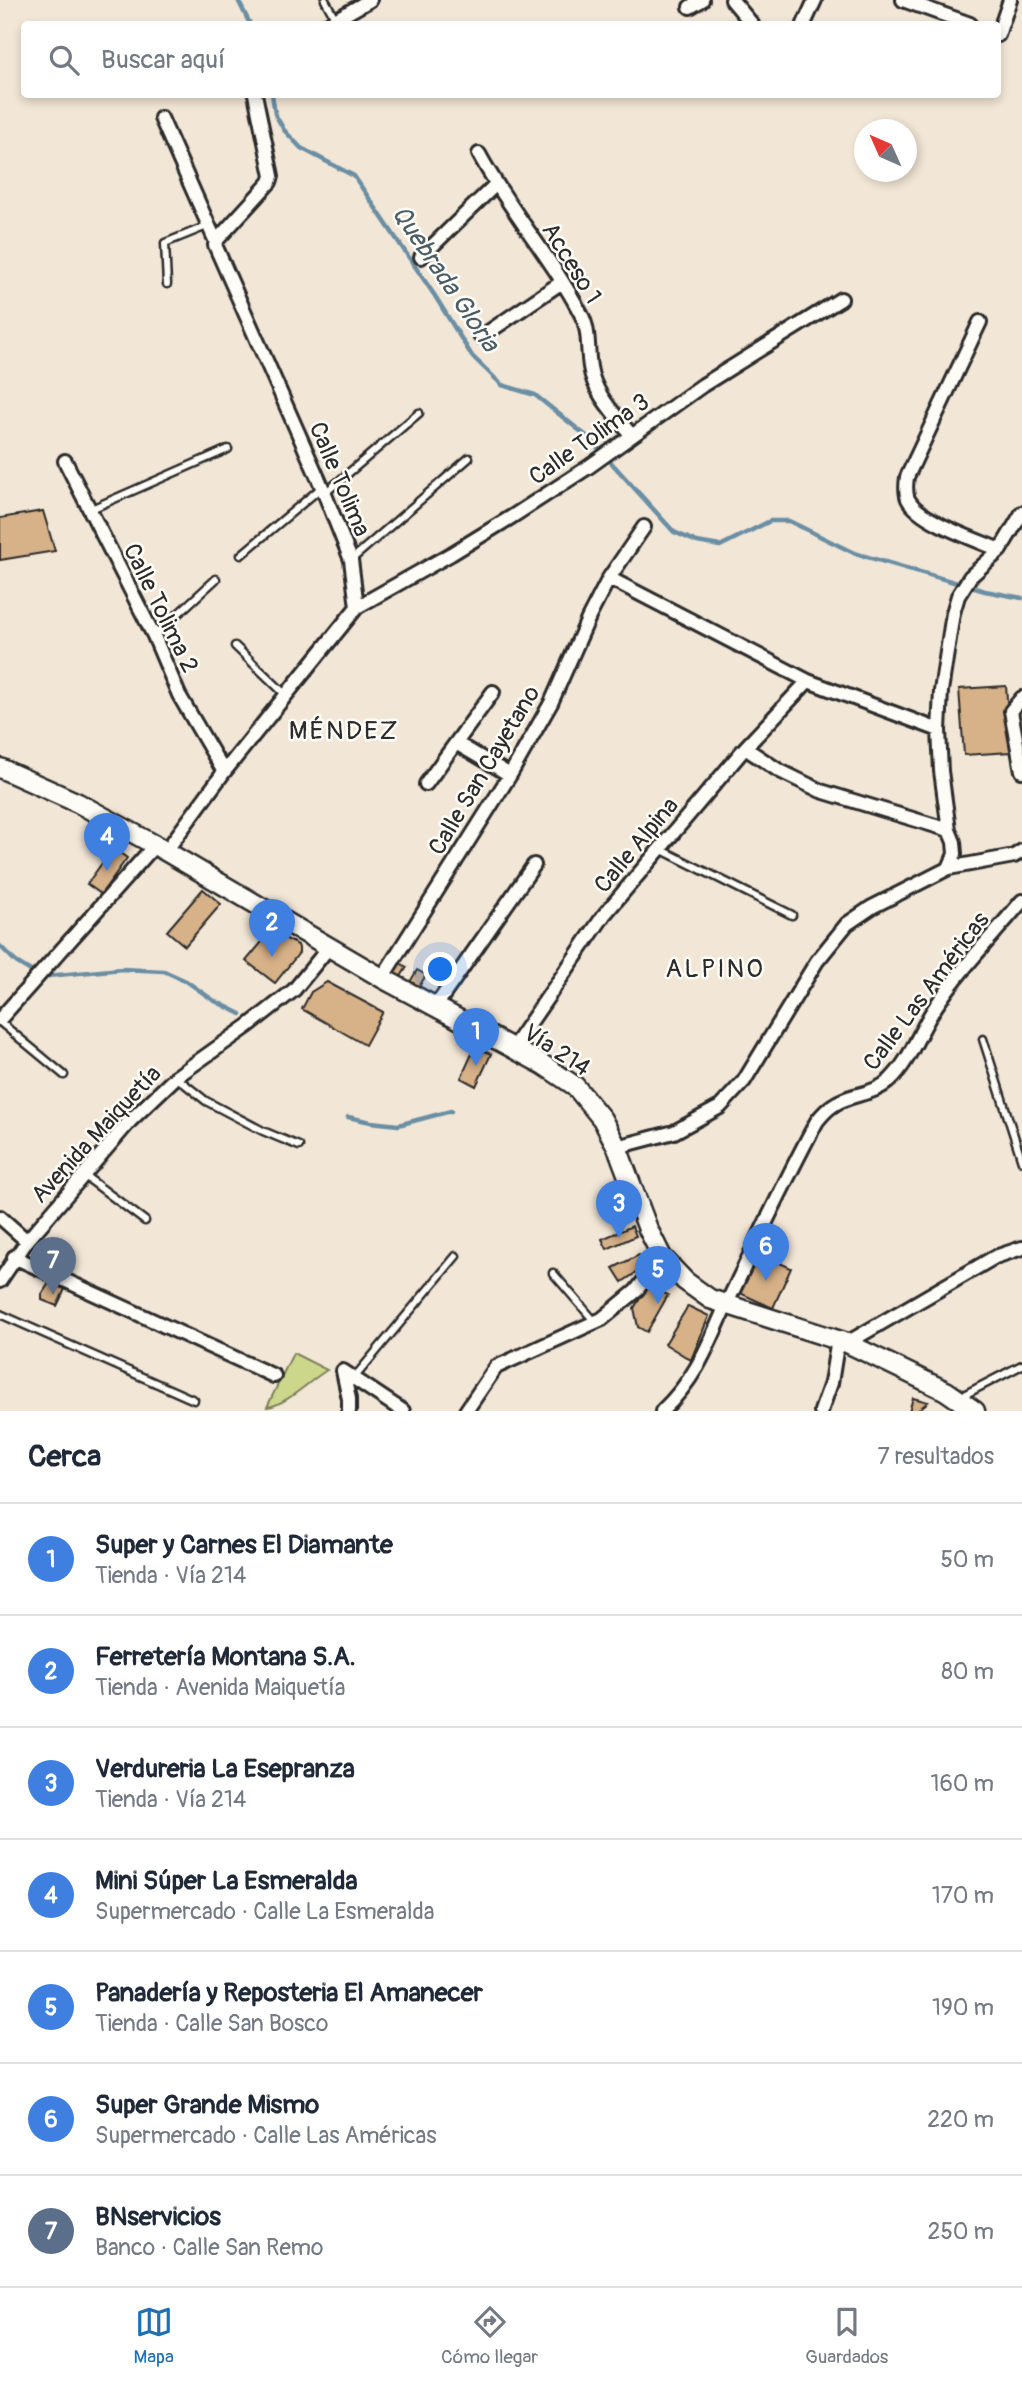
<!DOCTYPE html>
<html lang="es">
<head>
<meta charset="utf-8">
<style>
  :root { --surface:#fff; --page:#f2f2f3; --text:#1f2937; --muted:#747a83; --line:#e0e1e3; --accent:#1f6fb2 }
  body { margin:0; font-family:Pangolin,sans-serif; background:var(--page); color:var(--text) }
  .compass { position:absolute; left:854px; top:119px; width:63px; height:63px; border-radius:50%; background:var(--surface); box-shadow:0 4px 10px #0003; rotate:315deg }
  .you { position:absolute; left:441px; top:970px; width:24px; height:24px; margin:-18px; border:5px solid #fff; border-radius:50%; background:#1a73e8; box-shadow:0 0 0 10px #1a73e833 }
  .badge { display:grid; place-items:center; width:46px; height:46px; border-radius:50%; background:var(--accent); color:#fff; font-size:23px; font-weight:700 }
  .pin { position:absolute; translate:-50% -58px; filter:drop-shadow(0 2px 4px #0008) }
  .pin::after { content:''; position:absolute; top:37px; width:24px; height:21px; background:inherit; clip-path:polygon(0 0,100% 0,50% 100%) }
  .list { margin:0; padding:0; list-style:none }
  h2 { display:flex; justify-content:space-between; align-items:center; height:91px; margin:0; padding:0 28px; font-size:30px }
  h2 small { font-size:23px; font-weight:400; color:var(--muted) }
  .list li { display:grid; grid-template-columns:46px 1fr auto; gap:21px; align-items:center; box-sizing:border-box; height:112px; padding:0 28px; border-top:2px solid var(--line) }
  .list b { display:block; font-size:26px; white-space:nowrap }
  .list p { margin:0; font-size:23px; white-space:nowrap; color:var(--muted) }
  .list em { font-size:23px; font-style:normal; color:var(--muted) }
  .icon { flex:none; width:38px; height:38px; fill:none; stroke:currentColor; stroke-width:2; stroke-linecap:round; stroke-linejoin:round }
  .map { position:relative; flex:none; width:1022px; height:1411px; overflow:hidden }
  .search { position:absolute; background:var(--surface); box-shadow:0 4px 10px #0003; left:21px; right:21px; top:21px; height:77px; display:flex; align-items:center; gap:18px; box-sizing:border-box; padding:0 24px; border-radius:7px; color:var(--muted); font-size:26px }
  .sheet { height:875px; background:var(--surface) }
  nav { display:flex; justify-content:space-around; align-items:center; box-sizing:border-box; height:98px; border-top:2px solid var(--line); background:var(--surface); font-size:19px; color:var(--muted) }
  nav a { display:grid; justify-items:center; gap:4px }
  nav .on { color:var(--accent) }
  .map>svg:first-child { display:block }
</style>
</head>
<body>
<div class="map">
<svg width="1022" height="1411" viewBox="0 0 1022 1411">
  <rect width="100%" height="100%" fill="#f2e6d6"/>
  <filter id="ink" filterUnits="userSpaceOnUse"><feTurbulence type="fractalNoise" baseFrequency=".0143" numOctaves="2"/><feDisplacementMap in="SourceGraphic" scale="14" xChannelSelector="R" yChannelSelector="G"/><feConvolveMatrix kernelMatrix="1 2 1 2 8 2 1 2 1" color-interpolation-filters="sRGB"/></filter>
  <g filter="url(#ink)">
    <path fill="#ccd78b" stroke="#7c815b" stroke-width="2" d="M293 1353 327 1370C309 1381 286 1405 267 1407Z"/>
    <g fill="none" stroke-linecap="round" stroke-linejoin="round">
      <path stroke="#6a8ea4" stroke-width="4.5" d="M238 0 250 24
        M272 94 275 114 284 130 301 148 354 176 435 296 472 356 502 385 535 395 589 438 674 532 697 542 720 546 770 521H789L854 553 985 591 1022 598
        M0 946 16 962 34 973
        M47 976 122 969 164 971 186 981 213 1000 241 1014
        M348 1117 371 1122 398 1125 451 1111"/>
    </g>
    <path fill="#d7b188" stroke="#2b2b2b" stroke-width="2" d="M43 511 55 551 0 560V518Z
      M1006 686 1011 752 964 755 959 689Z
      M113 848 127 858 101 894 87 884Z
      M203 889 221 904 185 946 167 931Z
      M271 931 298 945 299 948V953L275 983 246 961Z
      M398 962 407 967 400 978 391 973Z
      M417 970 426 975 419 987 410 982Z
      M327 982 383 1012 365 1045 302 1009 311 992Z
      M475 1047 491 1054 476 1086 461 1078Z
      M632 1226 636 1236 607 1249 602 1239Z
      M758 1253 791 1268 773 1308 740 1293Z
      M639 1255 646 1266 622 1282 613 1268Z
      M49 1283 65 1289 57 1306 42 1300V1294Z
      M648 1286 668 1295 647 1332 638 1327 634 1308Z
      M688 1306 709 1316 691 1360 665 1344Z
      M913 1398 928 1402 917 1411H909Z"/>
    <g fill="none" stroke-linecap="round" stroke-linejoin="round">
      <defs>
        <path id="lane" d="M325 0 336 20
          M167 284 165 243 207 226
          M325 493 419 413
          M89 510 228 449
          M241 555 322 487
          M351 560 469 458
          M154 636 216 579
          M235 646 286 695
          M660 849 792 915
          M0 1022 64 1075
          M983 1039 1022 1161
          M176 1077 206 1101 263 1131 299 1146
          M85 1176 145 1221
          M553 1273 596 1323
          M0 1314 194 1400
          M354 1378 456 1256
          M958 1398 1022 1365"/>
        <path id="street" d="M732 0 752 24
          M903 0 970 24
          M690 7 702 0
          M328 24 370 0
          M804 24 815 0
          M998 35 1010 0
          M161 118 216 242
          M479 154C509 210 552 258 581 314 590 330 587 349 590 367 594 394 615 414 631 435
          M421 257 495 185
          M980 322 907 477C906 484 905 492 908 499 919 521 977 540 1000 550
          M481 337 562 282
          M65 461 154 636 179 695 224 772
          M609 578 808 681 939 730
          M357 607 451 554 513 516 587 468 703 385 841 299
          M1022 698 1011 711 1022 771
          M456 743 510 775
          M745 748 778 770 821 791 949 830
          M426 784 493 692
          M166 851 224 772 357 607 351 560 322 487 215 245 218 239 270 182 272 176 255 94
          M949 868 1014 856 1022 851
          M382 978 510 775 551 703 589 617 609 578 644 527
          M435 1007 534 865
          M0 1019 155 845
          M512 1049 604 915 745 748 808 681
          M617 1147 674 1132 720 1107 744 1081 817 961 847 924 872 907 949 868 955 854 954 842 949 830 941 771 939 730 941 691 953 613 958 596 970 577 1000 550 1022 513
          M0 1217 27 1241
          M14 1257 274 1376
          M0 1281 27 1241 130 1121 176 1077 248 1026 294 990 330 946
          M847 1343 995 1257 1022 1248
          M349 1411V1399L343 1371 403 1411
          M466 1411 496 1367 602 1319 636 1291 662 1257
          M662 1411C697 1378 709 1343 728 1301 757 1241 785 1180 817 1121 821 1116 826 1110 832 1106 849 1093 873 1096 890 1080 911 1060 920 1029 936 1006 961 968 993 936 1022 901
          M821 1411 831 1383 838 1339"/>
        <path id="secondary" d="M0 768 78 803 155 845 382 978 542 1064 575 1086 602 1119 617 1147 648 1229 662 1257 685 1281 710 1299 847 1343 946 1391 975 1411"/>
      </defs>
      <use href="#lane" stroke="#2b2b2b" stroke-width="11"/>
      <use href="#street" stroke="#2b2b2b" stroke-width="18"/>
      <use href="#secondary" stroke="#2b2b2b" stroke-width="23"/>
      <use href="#lane" stroke="#fdfcf7" stroke-width="6"/>
      <use href="#street" stroke="#fdfcf7" stroke-width="12"/>
      <use href="#secondary" stroke="#fdfcf7" stroke-width="18"/>
    </g>
  </g>
  <g text-anchor="middle" stroke-width="5" stroke-linejoin="round" paint-order="stroke">
    <g font-size="24" fill="#2b2b2b" stroke="#fdfcf7">
      <text transform="translate(572 263) rotate(58)" y="8">Acceso 1</text>
      <text transform="translate(589 439) rotate(-35)" y="8">Calle Tolima 3</text>
      <text transform="translate(340 479) rotate(67)" y="8">Calle Tolima</text>
      <text transform="translate(161 608) rotate(64)" y="8">Calle Tolima 2</text>
      <text transform="translate(484 770) rotate(-59)" y="8">Calle San Cayetano</text>
      <text transform="translate(636 845) rotate(-50)" y="8">Calle Alpina</text>
      <text transform="translate(926 991) rotate(-53)" y="8">Calle Las Américas</text>
      <text transform="translate(557 1050) rotate(33)" y="8">Vía 214</text>
      <text transform="translate(96 1134) rotate(-47)" y="8">Avenida Maiquetía</text>
    </g>
    <g font-size="26" font-style="italic" fill="#4a5d67" stroke="#fdfcf7">
      <text transform="translate(446 278) rotate(56)" y="9">Quebrada Gloria</text>
    </g>
    <g font-size="26" letter-spacing="2" fill="#2b2b2b" stroke="#fdfcf7">
      <text x="344" y="739">MÉNDEZ</text>
      <text x="715" y="977">ALPINO</text>
    </g>
  </g>
</svg>
<svg class="compass" viewBox="-18 -18 36 36"><path d="M0-13l5 13h-10z" fill="#e53935"/><path d="M0 13l5-13h-10z" fill="#747a83"/></svg>
<div class="you"></div>
<div class="pin badge" style="left:476px;top:1066px;background:#3f7fe0">1</div>
<div class="pin badge" style="left:272px;top:957px;background:#3f7fe0">2</div>
<div class="pin badge" style="left:619px;top:1238px;background:#3f7fe0">3</div>
<div class="pin badge" style="left:107px;top:871px;background:#3f7fe0">4</div>
<div class="pin badge" style="left:658px;top:1304px;background:#3f7fe0">5</div>
<div class="pin badge" style="left:766px;top:1281px;background:#3f7fe0">6</div>
<div class="pin badge" style="left:53px;top:1295px;background:#5c6f8a">7</div>
<div class="search"><svg class="icon" aria-label="search" viewBox="0 0 24 24"><circle cx="10" cy="10" r="6"/><path d="M15 15l6 6"/></svg>Buscar aquí</div>
</div>
<section class="sheet">
<h2>Cerca<small>7 resultados</small></h2>
<ul class="list">
<li><span class="badge" style="background:#3f7fe0">1</span><div><b>Super y Carnes El Diamante</b><p>Tienda · Vía 214</p></div><em>50 m</em></li>
<li><span class="badge" style="background:#3f7fe0">2</span><div><b>Ferretería Montana S.A.</b><p>Tienda · Avenida Maiquetía</p></div><em>80 m</em></li>
<li><span class="badge" style="background:#3f7fe0">3</span><div><b>Verdureria La Esepranza</b><p>Tienda · Vía 214</p></div><em>160 m</em></li>
<li><span class="badge" style="background:#3f7fe0">4</span><div><b>Mini Súper La Esmeralda</b><p>Supermercado · Calle La Esmeralda</p></div><em>170 m</em></li>
<li><span class="badge" style="background:#3f7fe0">5</span><div><b>Panadería y Reposteria El Amanecer</b><p>Tienda · Calle San Bosco</p></div><em>190 m</em></li>
<li><span class="badge" style="background:#3f7fe0">6</span><div><b>Super Grande Mismo</b><p>Supermercado · Calle Las Américas</p></div><em>220 m</em></li>
<li><span class="badge" style="background:#5c6f8a">7</span><div><b>BNservicios</b><p>Banco · Calle San Remo</p></div><em>250 m</em></li>
</ul>
</section>
<nav>
<a class="on"><svg class="icon" aria-label="map" viewBox="0 0 24 24"><path d="M3 6l6-2 6 2 6-2v14l-6 2-6-2-6 2zM9 4v14M15 6v14"/></svg>Mapa</a>
<a><svg class="icon" aria-label="directions" viewBox="0 0 24 24"><path d="M12 3l9 9-9 9-9-9zM9 14v-3h6M13 9l2 2-2 2"/></svg>Cómo llegar</a>
<a><svg class="icon" aria-label="saved" viewBox="0 0 24 24"><path d="M7 4h10v16l-5-4-5 4z"/></svg>Guardados</a>
</nav>
</body>
</html>
